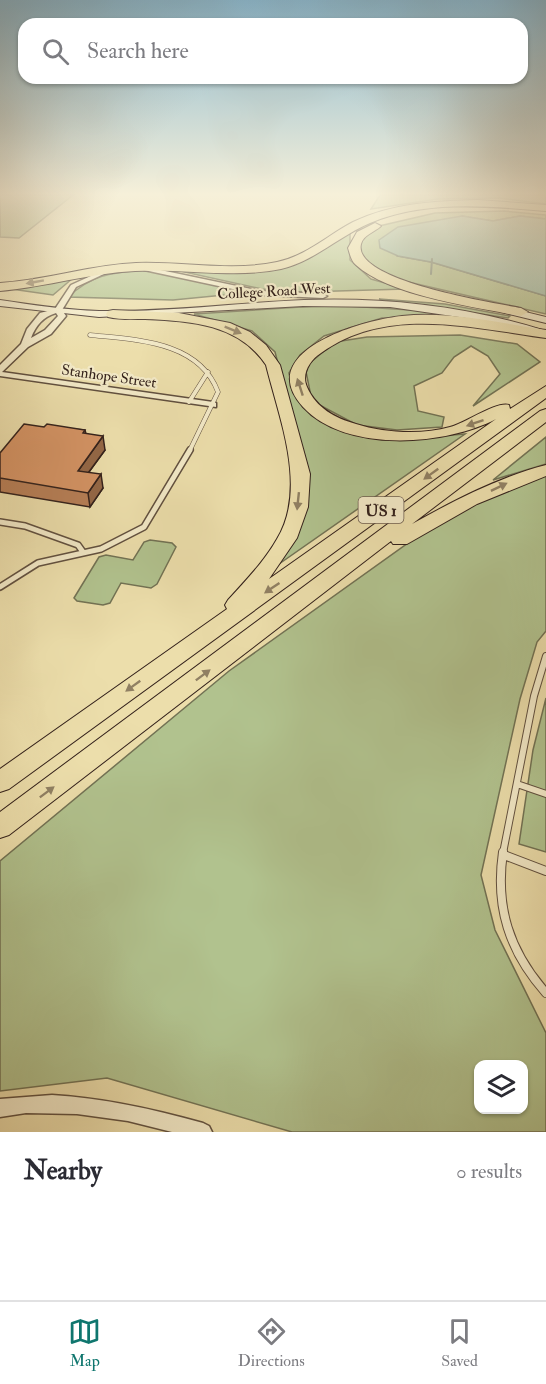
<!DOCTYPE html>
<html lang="en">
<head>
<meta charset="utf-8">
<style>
  :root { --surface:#fff; --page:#f2f2f3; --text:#2b2b33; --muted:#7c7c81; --line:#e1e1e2; --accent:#0f766e }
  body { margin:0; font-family:"IM FELL Double Pica",serif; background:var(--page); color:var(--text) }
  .controls { position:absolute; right:18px; bottom:18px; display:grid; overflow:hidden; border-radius:12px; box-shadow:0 2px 4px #0004 }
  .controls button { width:54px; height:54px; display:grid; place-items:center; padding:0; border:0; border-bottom:2px solid var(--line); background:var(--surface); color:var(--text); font:30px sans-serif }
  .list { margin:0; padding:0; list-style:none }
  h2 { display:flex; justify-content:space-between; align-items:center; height:78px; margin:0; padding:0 24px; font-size:26px }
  h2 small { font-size:20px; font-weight:400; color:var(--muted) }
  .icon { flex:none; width:33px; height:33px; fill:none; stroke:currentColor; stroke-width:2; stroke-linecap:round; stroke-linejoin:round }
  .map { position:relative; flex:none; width:546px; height:1132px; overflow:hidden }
  .search { position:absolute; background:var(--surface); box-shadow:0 2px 4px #0004; left:18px; right:18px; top:18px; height:66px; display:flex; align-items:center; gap:15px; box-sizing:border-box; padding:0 21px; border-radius:18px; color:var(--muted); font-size:22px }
  .sheet { height:168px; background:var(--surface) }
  nav { display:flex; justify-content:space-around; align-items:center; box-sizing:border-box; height:84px; border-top:2px solid var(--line); background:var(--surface); font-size:16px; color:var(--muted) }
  nav a { display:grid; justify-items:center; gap:3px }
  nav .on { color:var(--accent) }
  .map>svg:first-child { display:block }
</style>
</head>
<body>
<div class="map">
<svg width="546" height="1132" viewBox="0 0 546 1132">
  <rect width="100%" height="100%" fill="#ecdeab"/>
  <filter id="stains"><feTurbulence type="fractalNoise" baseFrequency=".00333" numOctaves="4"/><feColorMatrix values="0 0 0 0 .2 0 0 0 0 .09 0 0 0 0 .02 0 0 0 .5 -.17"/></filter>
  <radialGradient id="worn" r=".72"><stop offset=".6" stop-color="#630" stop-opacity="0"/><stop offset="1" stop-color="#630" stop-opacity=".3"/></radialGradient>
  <path fill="#b1c28e" stroke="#727254" stroke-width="1.5" fill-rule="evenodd" d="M0 195H73L19 238 0 237Z
    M380 195H546V204L499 198 438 199 371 209Z
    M504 211 546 215V219L520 216 493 221 462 216 398 256 431 262 546 296V314L391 278 360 256 358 242 375 227 435 213Z
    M350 233V260L371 279 406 289 303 292 262 289 171 269 283 267 320 251Z
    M141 270 167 273 245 293 173 300 68 297C92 275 110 273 141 270Z
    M73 278 53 295 4 288Z
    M379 299 445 304 510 316 508 318Z
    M332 305 441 312 473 317 382 318 324 336 300 355 289 373 292 390 305 408 399 439 465 434 279 564 306 472 275 352 252 331 194 314Z
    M460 335 517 344 540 362 473 406 500 374 488 356 471 346 454 357 442 373 414 386 418 411 444 417 442 427 397 430 357 425 312 401 305 367 335 342 367 337Z
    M546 437V464L493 480Z
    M546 475V631L537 642 520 699 481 875 495 930 546 1033V1132H292L107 1078 0 1091V861L229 671 418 536 491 495ZM478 1064H524V1110H478Z
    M150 540 172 543 176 547 157 584 151 588 121 583 110 603 103 605 77 601 74 598 99 557 106 555 133 560 144 542Z
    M546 698V852L519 844 533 750Z"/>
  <path fill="#99bca9" stroke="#707e70" stroke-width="1.5" d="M462 216 493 221 520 216 546 219V296L431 262 398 256 380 248 379 240 398 227Z"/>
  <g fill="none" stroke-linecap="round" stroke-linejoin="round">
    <path stroke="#707e70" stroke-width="2" d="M431 274 432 259"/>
    <defs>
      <path id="lane-far3" d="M90 335C137 340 199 341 218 392L189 452
        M189 402 208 372"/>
      <path id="lane-far2" d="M0 522 25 526 78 545 83 552
        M0 587 38 563 101 549 144 527 190 450"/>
      <path id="lane-far1" d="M517 784 546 794
        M503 853 534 696 546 656"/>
      <path id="lane" d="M503 852C495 907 509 951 546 993
        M504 855 546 871"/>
      <path id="street" d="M146 267 261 291 323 294 327 296 323 298 261 295 144 270V268Z
        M104 270 107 272 106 273 76 287 62 310 66 316 51 334 28 347 2 372 213 402 216 403V407L0 376V365L21 344 27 329 40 313 55 309 71 285ZM56 313 58 316 45 330 31 338C36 325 43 317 56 313Z
        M52 1095C104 1098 153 1109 203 1123L209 1126 212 1132H172L128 1121 77 1114 26 1113 0 1117V1099Z"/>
      <path id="secondary" d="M0 300C33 305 66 310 99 311 168 312 236 303 304 300 386 297 467 306 546 331V337L480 320 390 307 303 306 99 317 0 306Z
        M505 307 546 317V323L501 312V308Z"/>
      <path id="highway" d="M478 200 546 205V211C488 206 425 200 370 223 339 236 315 261 281 269 233 279 184 268 135 271 90 273 46 287 0 291V283C46 280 90 265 136 263 183 261 230 272 277 262 306 256 328 235 353 222 392 203 436 201 478 200Z
        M375 223 381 226C375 232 363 235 361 244 352 281 495 303 521 308L528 312 521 316C475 307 390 296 356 265 351 261 350 254 348 248L357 232Z
        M113 310 179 313 230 323 250 332 266 345 280 365 310 474 308 507 297 538 269 579 496 419C445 446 345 453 303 407 252 351 363 320 402 316 450 311 499 323 546 330V338C472 328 387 305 321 353 310 360 301 374 307 387 316 408 335 418 356 424 384 433 422 435 450 427 466 423 496 401 509 405L510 409 546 386V398L9 789 0 792V769L227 609 225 605 228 600C245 581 264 562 277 539 308 488 279 418 266 365 239 324 191 321 145 319 133 319 120 320 108 317L106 314 108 311Z
        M546 409V422L412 524C455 500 499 477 546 465V476L477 504 407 544H393L391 541 9 835 0 838V812L540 411Z"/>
    </defs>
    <use href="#lane-far3" stroke="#61503f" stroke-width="5"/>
    <use href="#lane-far2" stroke="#61503f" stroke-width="8"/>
    <use href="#lane-far1" stroke="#61503f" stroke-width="8"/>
    <use href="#lane" stroke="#61503f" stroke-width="10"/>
    <use href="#street" stroke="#61503f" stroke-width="3"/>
    <use href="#secondary" stroke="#33211b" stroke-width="2"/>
    <use href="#highway" stroke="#33211b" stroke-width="2"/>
    <use href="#lane-far3" stroke="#f3eac8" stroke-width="4"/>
    <use href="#lane-far2" stroke="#f3eac8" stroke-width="5"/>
    <use href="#lane-far1" stroke="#f3eac8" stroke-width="6"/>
    <use href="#lane" stroke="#f3eac8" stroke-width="8"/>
    <use href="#street" fill="#f3eac8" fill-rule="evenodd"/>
    <use href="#secondary" fill="#f3eac8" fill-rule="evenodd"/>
    <use href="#highway" fill="#ecdeab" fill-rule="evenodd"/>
  </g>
  <path fill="#b67e56" stroke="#33211b" stroke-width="1.5" d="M44 427 85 430 86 434 105 450 89 472 103 488 90 507 0 492V453Z"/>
  <path fill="#946746" stroke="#33211b" stroke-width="1.5" d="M103 436 105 450 80 484 78 471Z
    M101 474 103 488 90 507 88 493Z"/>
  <path fill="#d49364" stroke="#33211b" stroke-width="1.5" d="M24 424 44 427 47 424 85 430 83 433 103 436 78 471 101 474 88 493 0 478V453Z"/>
  <defs><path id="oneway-solid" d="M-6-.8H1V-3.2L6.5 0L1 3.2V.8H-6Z" transform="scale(1.5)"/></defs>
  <g fill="#908063">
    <use href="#oneway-solid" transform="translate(35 282) rotate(170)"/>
    <use href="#oneway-solid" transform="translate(233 330) rotate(22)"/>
    <use href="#oneway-solid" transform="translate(300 387) rotate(-108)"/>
    <use href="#oneway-solid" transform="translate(475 423) rotate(161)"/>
    <use href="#oneway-solid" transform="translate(431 474) rotate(144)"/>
    <use href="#oneway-solid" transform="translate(499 487) rotate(-26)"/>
    <use href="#oneway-solid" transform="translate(298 501) rotate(96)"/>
    <use href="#oneway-solid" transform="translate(272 588) rotate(146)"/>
    <use href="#oneway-solid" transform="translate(203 675) rotate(-37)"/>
    <use href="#oneway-solid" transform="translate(133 686) rotate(144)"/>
    <use href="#oneway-solid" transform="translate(47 792) rotate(-37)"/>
  </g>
  <linearGradient id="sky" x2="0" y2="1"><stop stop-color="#88b7cf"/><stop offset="0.55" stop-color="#f6f0d9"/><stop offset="1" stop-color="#f6f0d9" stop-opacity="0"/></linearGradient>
  <rect width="546" height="353" fill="url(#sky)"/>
  <g text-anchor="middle" stroke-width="4.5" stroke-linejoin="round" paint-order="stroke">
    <g font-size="15" fill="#33211b" stroke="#f3eac8">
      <text transform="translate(274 291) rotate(-3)" y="5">College Road West</text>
      <text transform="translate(109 376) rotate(8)" y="5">Stanhope Street</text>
    </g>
    <rect fill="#f3eac8" stroke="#6d5d4f" stroke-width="1.5" x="358.5" y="497" width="45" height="26" rx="4.5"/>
    <g font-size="16" font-weight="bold" fill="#33211b">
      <text x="381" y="516">US 1</text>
    </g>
  </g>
  <rect width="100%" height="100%" filter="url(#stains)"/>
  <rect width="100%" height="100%" fill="url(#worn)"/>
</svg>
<div class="controls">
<button><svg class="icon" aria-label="layers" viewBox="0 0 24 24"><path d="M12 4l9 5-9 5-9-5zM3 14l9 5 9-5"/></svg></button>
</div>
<div class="search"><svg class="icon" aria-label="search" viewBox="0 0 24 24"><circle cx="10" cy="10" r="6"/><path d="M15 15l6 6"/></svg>Search here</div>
</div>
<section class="sheet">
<h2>Nearby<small>0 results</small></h2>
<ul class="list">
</ul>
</section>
<nav>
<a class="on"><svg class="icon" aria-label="map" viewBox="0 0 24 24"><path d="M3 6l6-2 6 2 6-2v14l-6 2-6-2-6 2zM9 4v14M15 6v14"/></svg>Map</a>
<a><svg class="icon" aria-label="directions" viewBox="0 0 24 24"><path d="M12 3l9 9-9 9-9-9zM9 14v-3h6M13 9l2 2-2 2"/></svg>Directions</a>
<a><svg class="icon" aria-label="saved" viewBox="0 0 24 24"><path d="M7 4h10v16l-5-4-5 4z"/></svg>Saved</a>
</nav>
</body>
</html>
